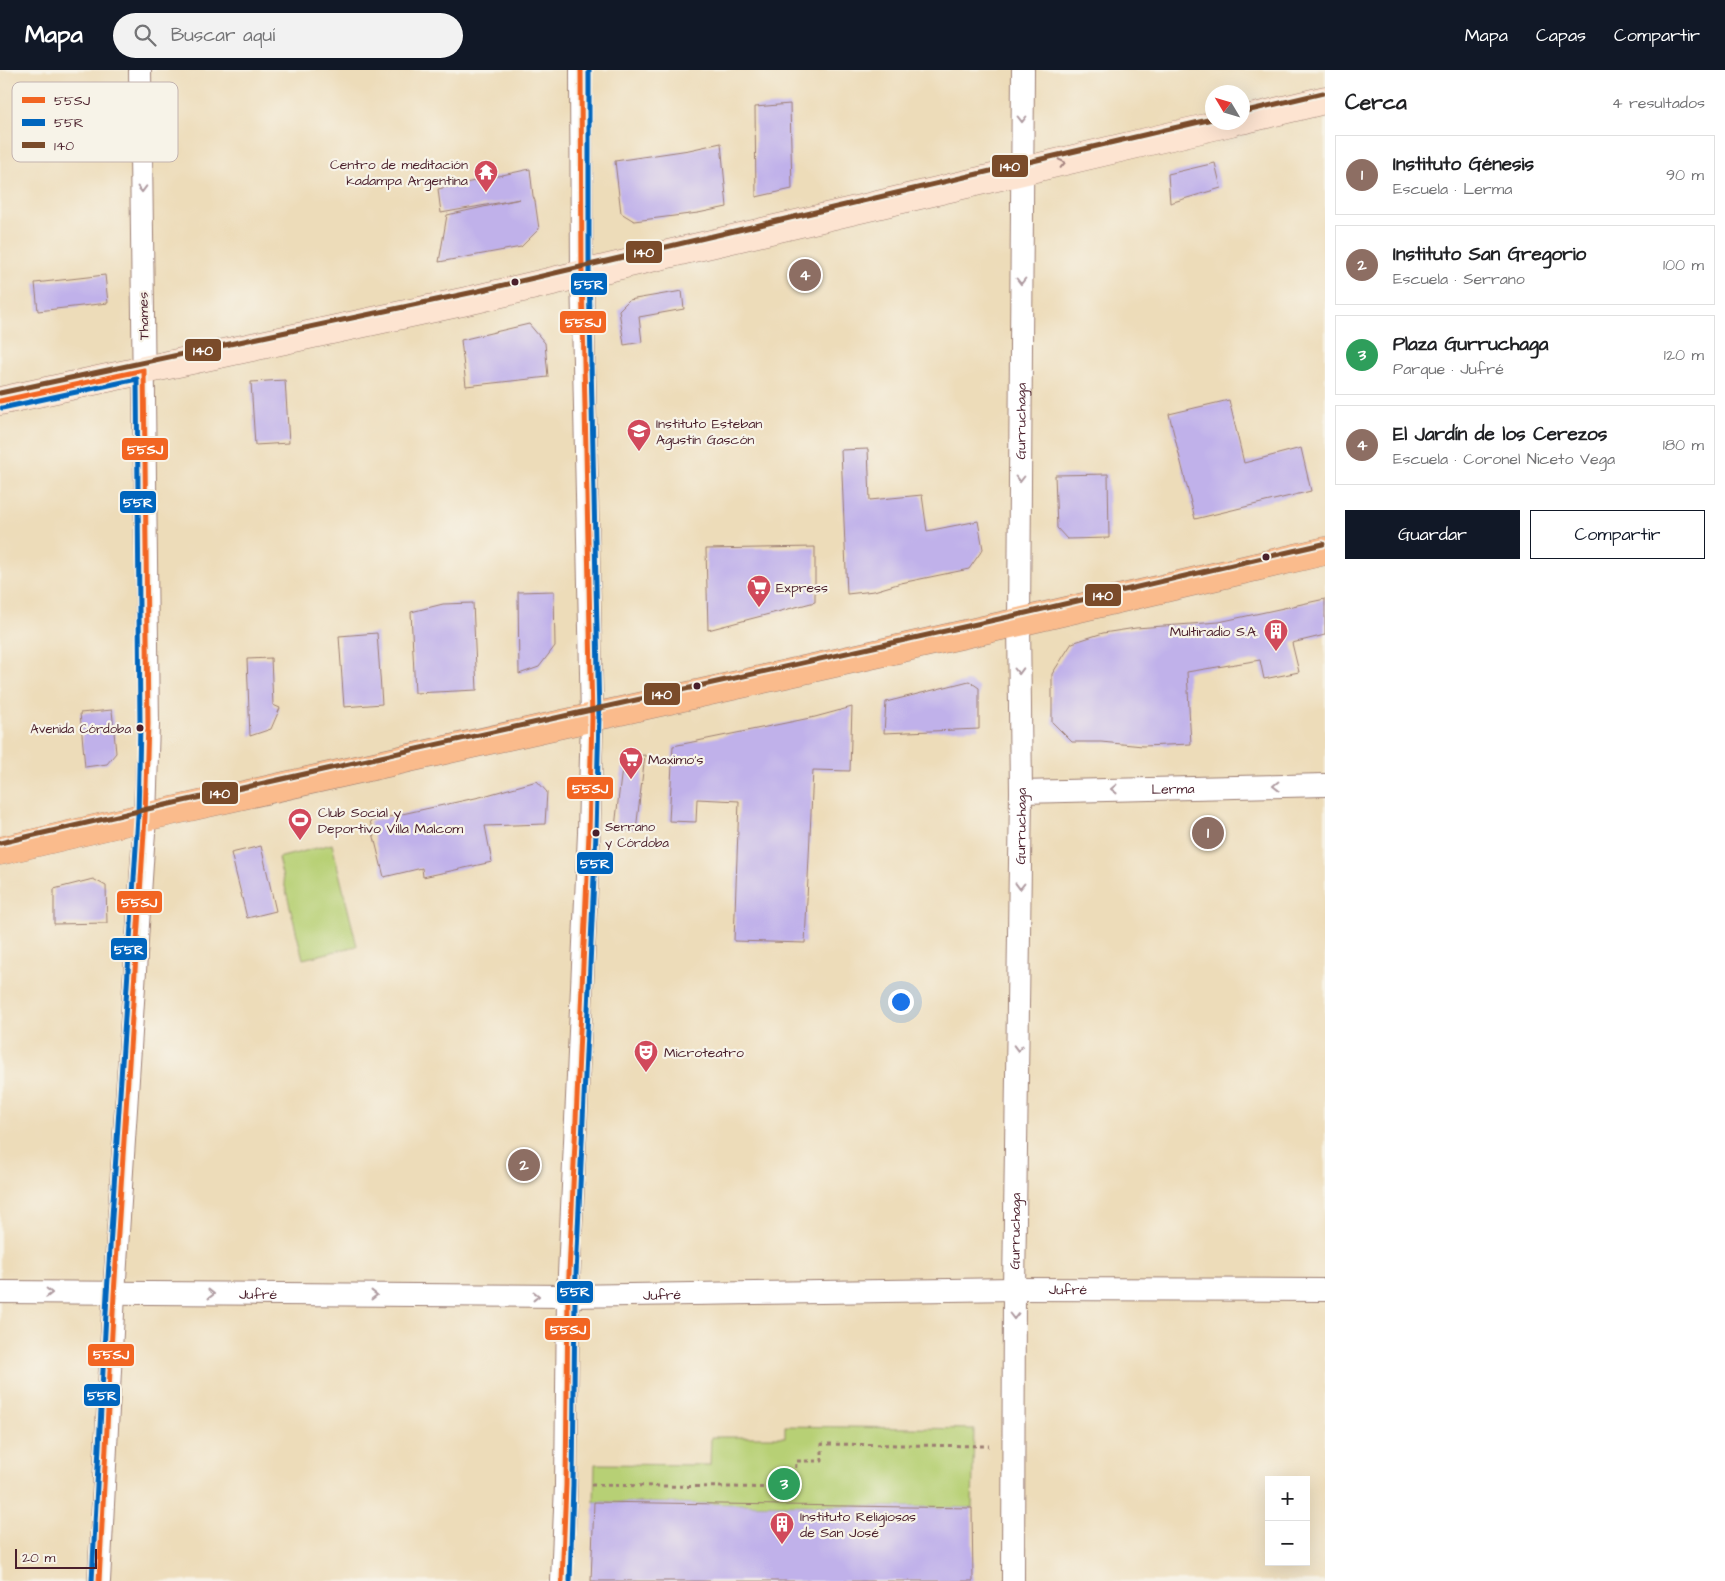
<!DOCTYPE html>
<html lang="es">
<head>
<meta charset="utf-8">
<style>
  :root { --surface:#fff; --page:#f2f2f2; --text:#202124; --muted:#757577; --line:#e0e0e0; --accent:#111827 }
  body { margin:0; font-family:"Architects Daughter",sans-serif; background:var(--page); color:var(--text) }
  .controls { position:absolute; right:15px; bottom:15px; display:grid; overflow:hidden; border-radius:0px; box-shadow:0 5px 20px #0002 }
  .controls button { width:45px; height:45px; display:grid; place-items:center; padding:0; border:0; border-bottom:1px solid var(--line); background:var(--surface); color:var(--text); font:25px sans-serif }
  .compass { position:absolute; left:1205px; top:15px; width:45px; height:45px; border-radius:50%; background:var(--surface); box-shadow:0 5px 20px #0002; rotate:308deg }
  .scale { position:absolute; left:15px; bottom:12px; width:82px; box-sizing:border-box; padding-left:5px; border:2px solid #4a1f2b; border-top:0; font-size:14px; line-height:18px; white-space:nowrap; color:#4a1f2b; -webkit-text-stroke:4px #f7f3e8; paint-order:stroke }
  .you { position:absolute; left:900px; top:931px; width:18px; height:18px; margin:-12px; border:4px solid #fff; border-radius:50%; background:#1a73e8; box-shadow:0 0 0 8px #1a73e833 }
  .badge { display:grid; place-items:center; width:32px; height:32px; border-radius:50%; background:var(--accent); color:#fff; font-size:16px; font-weight:700 }
  .pin { position:absolute; translate:-50% -50%; border:2px solid #fff; box-shadow:0 1px 5px #0006 }
  .list { margin:0; padding:0; list-style:none }
  h2 { display:flex; justify-content:space-between; align-items:center; height:65px; margin:0; padding:0 20px; font-size:21px }
  h2 small { font-size:16px; font-weight:400; color:var(--muted) }
  .list li { display:grid; grid-template-columns:32px 1fr auto; gap:15px; align-items:center; box-sizing:border-box; height:80px; margin:0 10px 10px; padding:0 10px; border:1px solid var(--line); border-radius:0px }
  .list b { display:block; font-size:19px; white-space:nowrap }
  .list p { margin:0; font-size:16px; white-space:nowrap; color:var(--muted) }
  .list em { font-size:16px; font-style:normal; color:var(--muted) }
  .actions { display:flex; gap:10px; padding:15px 20px }
  .actions a { flex:1; padding:11px 0; border:1px solid var(--accent); border-radius:0px; text-align:center; font-size:18px; color:var(--accent) }
  .actions .main { background:var(--accent); color:#fff }
  .icon { flex:none; width:28px; height:28px; fill:none; stroke:currentColor; stroke-width:2; stroke-linecap:round; stroke-linejoin:round }
  .map { position:relative; flex:none; width:1325px; height:1511px; overflow:hidden }
  header { display:flex; align-items:center; gap:30px; box-sizing:border-box; height:70px; padding:0 25px; background:var(--accent); color:#fff }
  header strong { font-size:24px }
  nav { display:flex; gap:28px; margin-inline-start:auto; font-size:18px }
  .search { width:350px; height:45px; background:var(--page); display:flex; align-items:center; gap:12px; box-sizing:border-box; padding:0 18px; border-radius:28px; color:var(--muted); font-size:19px }
  main { display:flex }
  aside { flex:1; background:var(--surface) }
  .map>svg:first-child { display:block }
</style>
</head>
<body>
<header>
<strong>Mapa</strong>
<div class="search"><svg class="icon" aria-label="search" viewBox="0 0 24 24"><circle cx="10" cy="10" r="6"/><path d="M15 15l6 6"/></svg>Buscar aquí</div>
<nav><a>Mapa</a><a>Capas</a><a>Compartir</a></nav>
</header>
<main>
<div class="map">
<svg width="1325" height="1511" viewBox="0 0 1325 1511">
  <rect width="100%" height="100%" fill="#f7f3e8"/>
  <filter id="ink" filterUnits="userSpaceOnUse"><feTurbulence type="fractalNoise" baseFrequency=".02" numOctaves="2"/><feDisplacementMap in="SourceGraphic" scale="10" xChannelSelector="R" yChannelSelector="G"/><feConvolveMatrix kernelMatrix="1 2 1 2 8 2 1 2 1" color-interpolation-filters="sRGB"/></filter>
  <filter id="wash" filterUnits="userSpaceOnUse"><feTurbulence type="fractalNoise" baseFrequency=".0096" numOctaves="4" result="noise"/><feDisplacementMap in="SourceGraphic" scale="20" xChannelSelector="R" yChannelSelector="G"/><feGaussianBlur stdDeviation="1.12" result="paint"/><feColorMatrix in="noise" values="0 0 0 0 0 0 0 0 0 0 0 0 0 0 0 0 0 1.4 0 .05"/><feComposite in="paint" operator="in"/></filter>
  <g filter="url(#wash)">
    <rect width="100%" height="100%" fill="#eddcb9"/>
    <path fill="#b7d075" stroke="#807850" d="M332 774 357 876 303 889 278 788Z
      M785 1356 974 1359 972 1438 594 1432 595 1394 710 1395 711 1367H785Z"/>
    <g id="blocks">
      <path fill="#c0b1ea" d="M790 34 792 119 756 127 755 37Z
        M721 73 727 137 698 143 634 151 621 143 615 91 689 80Z
        M1215 93 1221 118 1170 133 1168 104Z
        M530 99 533 126 535 131 539 159 521 177 439 192 447 145 520 129 441 143 438 119Z
        M105 205 108 233 38 241 35 213Z
        M682 221 684 239 639 247 642 272 624 275 619 240 629 230Z
        M529 254 545 273 548 307 466 316 461 270Z
        M285 310 289 373 255 375 251 312Z
        M1229 330 1244 393 1301 378 1311 421 1195 449 1169 344Z
        M868 379 870 430 922 425 927 461 978 451 983 479 969 499 901 513 874 521 847 524 841 380Z
        M1108 404 1109 468 1067 469 1057 458 1055 405Z
        M815 477V532L708 560 706 479Z
        M554 521 555 576 539 597 519 604 518 522Z
        M1325 529V565L1292 573 1299 602 1264 609 1260 590 1187 602 1191 674 1143 676 1101 672H1072L1052 652V604L1072 573 1103 563 1136 558 1219 552Z
        M473 533 477 620 415 623 411 542 443 534Z
        M377 563 382 634 344 637 339 566Z
        M271 588 273 635 280 638 271 659 250 666 247 589Z
        M969 611 979 618V659L884 663 886 632Z
        M852 637 850 701 813 700 805 873 734 871 739 731 697 729 696 752 669 751 673 676 815 647Z
        M112 640 116 683 107 694 85 697 80 643Z
        M645 685 636 760 615 757 622 698 635 686Z
        M537 711 547 722 545 754 485 756 492 792 423 807 422 798 384 807 370 751 480 727Z
        M261 776 276 841 247 848 231 783Z
        M93 809 106 816 107 853 54 854V819Z
        M594 1432 972 1438 973 1511H591Z"/>
    </g>
  </g>
  <g filter="url(#ink)">
    <use href="#blocks" fill-opacity="0" stroke="#9c7e72" stroke-width="1"/>
    <g fill="none" stroke-linecap="round" stroke-linejoin="round">
      <defs>
        <g id="street">
          <path id="s1" d="M1021 722 1325 715"/>
          <path id="s2" d="M0 1222 568 1226 1014 1219 1325 1220"/>
          <path d="M99 1511 114 1224 145 747 148 654 140 0"/>
          <path d="M562 1511 566 1415 568 1226 589 763 592 647 582 204 581 0"/>
          <path id="s3" d="M1013 1511 1014 1219 1021 722 1019 552 1023 0"/>
        </g>
        <path id="secondary" d="M1242 50 1325 30
          M0 331 476 229 1231 52"/>
        <path id="primary" d="M0 781 145 747 1019 552 1325 481"/>
      </defs>
      <use href="#street" stroke="#9c7e72" stroke-width="24"/>
      <use href="#secondary" stroke="#9c7e72" stroke-width="29"/>
      <use href="#primary" stroke="#9c7e72" stroke-width="29"/>
      <path stroke="#9c7e72" stroke-width="3" stroke-dasharray="4 4" stroke-linecap="butt" d="M591 1415 795 1418 796 1391H822V1374L989 1376"/>
      <use href="#street" stroke="#fff" stroke-width="22"/>
      <use href="#secondary" stroke="#fde4d1" stroke-width="28"/>
      <use href="#primary" stroke="#fabb8c" stroke-width="28"/>
      <defs>
        <path id="bus-1" d="M0 331 144 300 148 654 145 747 114 1224 99 1511
          M562 1511 566 1415 568 1226 589 763 592 647 582 204 581 0"/>
        <path id="bus-2" d="M2 338 137 309 140 654 138 747 107 1224 92 1511
          M570 1511 573 1415 575 1226 596 763 599 647 589 204V0"/>
        <path id="bus-3" d="M1242 42 1323 23
          M0 323 474 222 1212 49
          M0 773 143 740 1017 545 1323 474"/>
      </defs>
      <use href="#bus-1" stroke="#f7f3e8" stroke-width="9"/>
      <use href="#bus-2" stroke="#f7f3e8" stroke-width="9"/>
      <use href="#bus-3" stroke="#f7f3e8" stroke-width="9"/>
      <use href="#bus-1" stroke="#f26522" stroke-width="5"/>
      <use href="#bus-2" stroke="#0065bd" stroke-width="5"/>
      <use href="#bus-3" stroke="#7a4b2a" stroke-width="5"/>
    </g>
    <defs><path id="oneway-chevron" d="M-2-3.5L2.5 0L-2 3.5" fill="none" stroke-width="1.6" stroke-linecap="round" stroke-linejoin="round" transform="scale(1.25)"/></defs>
    <g stroke="#ae9aa0">
      <use href="#oneway-chevron" transform="translate(1022 49) rotate(90)"/>
      <use href="#oneway-chevron" transform="translate(142 119) rotate(89)"/>
      <use href="#oneway-chevron" transform="translate(1021 211) rotate(90)"/>
      <use href="#oneway-chevron" transform="translate(1020 409) rotate(90)"/>
      <use href="#oneway-chevron" transform="translate(1019 601) rotate(89)"/>
      <use href="#oneway-chevron" transform="translate(1276 716) rotate(179)"/>
      <use href="#oneway-chevron" transform="translate(1114 719) rotate(179)"/>
      <use href="#oneway-chevron" transform="translate(1020 816) rotate(91)"/>
      <use href="#oneway-chevron" transform="translate(1018 978) rotate(91)"/>
      <use href="#oneway-chevron" transform="translate(49 1223) rotate(1)"/>
      <use href="#oneway-chevron" transform="translate(211 1224)"/>
      <use href="#oneway-chevron" transform="translate(374 1225)"/>
      <use href="#oneway-chevron" transform="translate(536 1226)"/>
      <use href="#oneway-chevron" transform="translate(1014 1246) rotate(90)"/>
    </g>
    <use stroke="#a4827e" href="#oneway-chevron" transform="translate(1062 93) rotate(-13)"/>
  </g>
  <defs>
    <symbol id="temple-pin" viewBox="-11 -11 22 30"><path d="M0 17L-7.5 6A9.5 9.5 0 1 1 7.5 6Z" fill="#d1495b" stroke="#f7f3e8"/><path d="M0-6L5-2H3V0L6.5 2.5H4V6H1.5V3h-3V6H-4V2.5H-6.5L-3 0V-2H-5Z" fill="#fff"/></symbol>
    <symbol id="school-pin" viewBox="-11 -11 22 30"><path d="M0 17L-7.5 6A9.5 9.5 0 1 1 7.5 6Z" fill="#d1495b" stroke="#f7f3e8"/><path d="M0-5L7-2L0 1L-7-2ZM-4 1L0 2.5L4 1V4Q0 6-4 4Z" fill="#fff"/></symbol>
    <symbol id="supermarket-pin" viewBox="-11 -11 22 30"><path d="M0 17L-7.5 6A9.5 9.5 0 1 1 7.5 6Z" fill="#d1495b" stroke="#f7f3e8"/><path d="M-6-5.5h2.5l.6 2H6L4.5 2H-2.5L-4.4-4H-6ZM-1.5 3.2a1.3 1.3 0 1 0 .1 0ZM3 3.2a1.3 1.3 0 1 0 .1 0Z" fill="#fff"/></symbol>
    <symbol id="building-pin" viewBox="-11 -11 22 30"><path d="M0 17L-7.5 6A9.5 9.5 0 1 1 7.5 6Z" fill="#d1495b" stroke="#f7f3e8"/><path d="M-4-6H4V6H1V3H-1V6H-4ZM-2.5-4.3h1.7v1.8h-1.7ZM.8-4.3h1.7v1.8H.8ZM-2.5-1h1.7V.8h-1.7ZM.8-1h1.7V.8H.8Z" fill="#fff"/></symbol>
    <symbol id="stadium-pin" viewBox="-11 -11 22 30"><path d="M0 17L-7.5 6A9.5 9.5 0 1 1 7.5 6Z" fill="#d1495b" stroke="#f7f3e8"/><path d="M0-5a6.5 5 0 1 0 0 10a6.5 5 0 1 0 0-10ZM-3.5-1.8h7v3.6h-7Z" fill="#fff"/></symbol>
    <symbol id="theatre-pin" viewBox="-11 -11 22 30"><path d="M0 17L-7.5 6A9.5 9.5 0 1 1 7.5 6Z" fill="#d1495b" stroke="#f7f3e8"/><path d="M-5-5.5Q0-4 5-5.5V0Q5 5 0 6Q-5 5-5 0ZM-3.3-2.5H-1v1.5H-3.3ZM1-2.5H3.3v1.5H1ZM-2.8 1Q0 5.5 2.8 1Z" fill="#fff"/></symbol>
  </defs>
  <g fill-rule="evenodd">
    <use href="#temple-pin" x="472" y="88" width="28" height="38"/>
    <use href="#school-pin" x="625" y="347" width="28" height="38"/>
    <use href="#supermarket-pin" x="745" y="503" width="28" height="38"/>
    <use href="#building-pin" x="1262" y="547" width="28" height="38"/>
    <use href="#supermarket-pin" x="617" y="675" width="28" height="38"/>
    <use href="#stadium-pin" x="286" y="736" width="28" height="38"/>
    <use href="#theatre-pin" x="632" y="968" width="28" height="38"/>
    <use href="#building-pin" x="768" y="1440" width="28" height="38"/>
  </g>
  <g fill="#4a1f2b" stroke="#f7f3e8" stroke-width="2">
    <circle cx="515" cy="212" r="4.5"/>
    <circle cx="1266" cy="487" r="4.5"/>
    <circle cx="697" cy="616" r="4.5"/>
    <circle cx="140" cy="658" r="4.5"/>
    <circle cx="596" cy="763" r="4.5"/>
  </g>
  <g text-anchor="middle" stroke-width="4.5" stroke-linejoin="round" paint-order="stroke">
    <g font-size="13" fill="#4a1f2b" stroke="#f7f3e8" text-anchor="end">
      <text x="131" y="663">Avenida Córdoba</text>
      <text x="605" y="761" text-anchor="start">Serrano<tspan x="605" dy="16">y Córdoba</tspan></text>
    </g>
    <g font-size="14" fill="#4a1f2b" stroke="#f7f3e8" text-anchor="start">
      <text x="468" y="99" text-anchor="end">Centro de meditación<tspan x="468" dy="16">kadampa Argentina</tspan></text>
      <text x="656" y="358">Instituto Esteban<tspan x="656" dy="16">Agustín Gascón</tspan></text>
      <text x="776" y="522">Express</text>
      <text x="1258" y="566" text-anchor="end">Multiradio S.A.</text>
      <text x="648" y="694">Maximo's</text>
      <text x="318" y="747">Club Social y<tspan x="318" dy="16">Deportivo Villa Malcom</tspan></text>
      <text x="664" y="987">Microteatro</text>
      <text x="800" y="1451">Instituto Religiosas<tspan x="800" dy="16">de San José</tspan></text>
    </g>
    <g font-size="14" fill="#4a1f2b" stroke="#f7f3e8">
      <text transform="translate(143 246) rotate(-91)" y="5">Thames</text>
      <text dy="5" stroke="none"><textPath href="#s3" startOffset="1160">Gurruchaga</textPath></text>
      <text dy="5" stroke="none"><textPath href="#s1" startOffset="152">Lerma</textPath></text>
      <text dy="5" stroke="none"><textPath href="#s3" startOffset="755">Gurruchaga</textPath></text>
      <text dy="5" stroke="none"><textPath href="#s3" startOffset="350">Gurruchaga</textPath></text>
      <text dy="5" stroke="none"><textPath href="#s2" startOffset="1068">Jufré</textPath></text>
      <text dy="5" stroke="none"><textPath href="#s2" startOffset="258">Jufré</textPath></text>
      <text dy="5" stroke="none"><textPath href="#s2" startOffset="662">Jufré</textPath></text>
    </g>
  </g>
  <rect x="12" y="12" width="166" height="80" rx="8" fill="#f7f3e8" stroke="#c3b3af" stroke-width="1"/>
  <rect x="22" y="27" width="23" height="6" fill="#f26522"/>
  <rect x="22" y="49" width="23" height="7" fill="#0065bd"/>
  <rect x="22" y="72" width="23" height="6" fill="#7a4b2a"/>
  <g font-size="14" fill="#4a1f2b">
    <text x="54" y="35">55SJ</text>
    <text x="54" y="57">55R</text>
    <text x="54" y="80">140</text>
  </g>
  <g stroke="#f7f3e8" stroke-width="2">
    <rect x="991" y="84" width="38" height="24" rx="5" fill="#7a4b2a"/>
    <rect x="625" y="170" width="38" height="24" rx="5" fill="#7a4b2a"/>
    <rect x="570" y="202" width="38" height="24" rx="5" fill="#0065bd"/>
    <rect x="559" y="240" width="48" height="24" rx="5" fill="#f26522"/>
    <rect x="184" y="268" width="38" height="24" rx="5" fill="#7a4b2a"/>
    <rect x="121" y="367" width="48" height="24" rx="5" fill="#f26522"/>
    <rect x="119" y="420" width="38" height="24" rx="5" fill="#0065bd"/>
    <rect x="1084" y="513" width="38" height="24" rx="5" fill="#7a4b2a"/>
    <rect x="643" y="612" width="38" height="24" rx="5" fill="#7a4b2a"/>
    <rect x="566" y="706" width="48" height="24" rx="5" fill="#f26522"/>
    <rect x="201" y="711" width="38" height="24" rx="5" fill="#7a4b2a"/>
    <rect x="576" y="781" width="38" height="24" rx="5" fill="#0065bd"/>
    <rect x="116" y="820" width="47" height="24" rx="5" fill="#f26522"/>
    <rect x="110" y="867" width="38" height="24" rx="5" fill="#0065bd"/>
    <rect x="556" y="1210" width="38" height="24" rx="5" fill="#0065bd"/>
    <rect x="544" y="1247" width="47" height="24" rx="5" fill="#f26522"/>
    <rect x="87" y="1273" width="48" height="24" rx="5" fill="#f26522"/>
    <rect x="83" y="1313" width="38" height="24" rx="5" fill="#0065bd"/>
  </g>
  <g font-size="14" text-anchor="middle" font-weight="bold" fill="#fff">
    <text x="1010" y="101">140</text>
    <text x="644" y="187">140</text>
    <text x="589" y="219">55R</text>
    <text x="583" y="257">55SJ</text>
    <text x="203" y="285">140</text>
    <text x="145" y="384">55SJ</text>
    <text x="138" y="437">55R</text>
    <text x="1103" y="530">140</text>
    <text x="662" y="629">140</text>
    <text x="590" y="723">55SJ</text>
    <text x="220" y="728">140</text>
    <text x="595" y="798">55R</text>
    <text x="139" y="837">55SJ</text>
    <text x="129" y="884">55R</text>
    <text x="575" y="1226">55R</text>
    <text x="568" y="1264">55SJ</text>
    <text x="111" y="1289">55SJ</text>
    <text x="102" y="1330">55R</text>
  </g>
</svg>
<div class="controls">
<button>+</button>
<button>−</button>
</div>
<svg class="compass" viewBox="-18 -18 36 36"><path d="M0-13l5 13h-10z" fill="#e53935"/><path d="M0 13l5-13h-10z" fill="#757577"/></svg>
<div class="scale">20 m</div>
<div class="you"></div>
<div class="pin badge" style="left:1208px;top:763px;background:#8d6e63">1</div>
<div class="pin badge" style="left:524px;top:1095px;background:#8d6e63">2</div>
<div class="pin badge" style="left:784px;top:1414px;background:#2e9e5b">3</div>
<div class="pin badge" style="left:805px;top:205px;background:#8d6e63">4</div>
</div>
<aside>
<h2>Cerca<small>4 resultados</small></h2>
<ul class="list">
<li><span class="badge" style="background:#8d6e63">1</span><div><b>Instituto Génesis</b><p>Escuela · Lerma</p></div><em>90 m</em></li>
<li><span class="badge" style="background:#8d6e63">2</span><div><b>Instituto San Gregorio</b><p>Escuela · Serrano</p></div><em>100 m</em></li>
<li><span class="badge" style="background:#2e9e5b">3</span><div><b>Plaza Gurruchaga</b><p>Parque · Jufré</p></div><em>120 m</em></li>
<li><span class="badge" style="background:#8d6e63">4</span><div><b>El Jardín de los Cerezos</b><p>Escuela · Coronel Niceto Vega</p></div><em>180 m</em></li>
</ul>
<div class="actions"><a class="main">Guardar</a><a>Compartir</a></div>
</aside>
</main>
</body>
</html>
